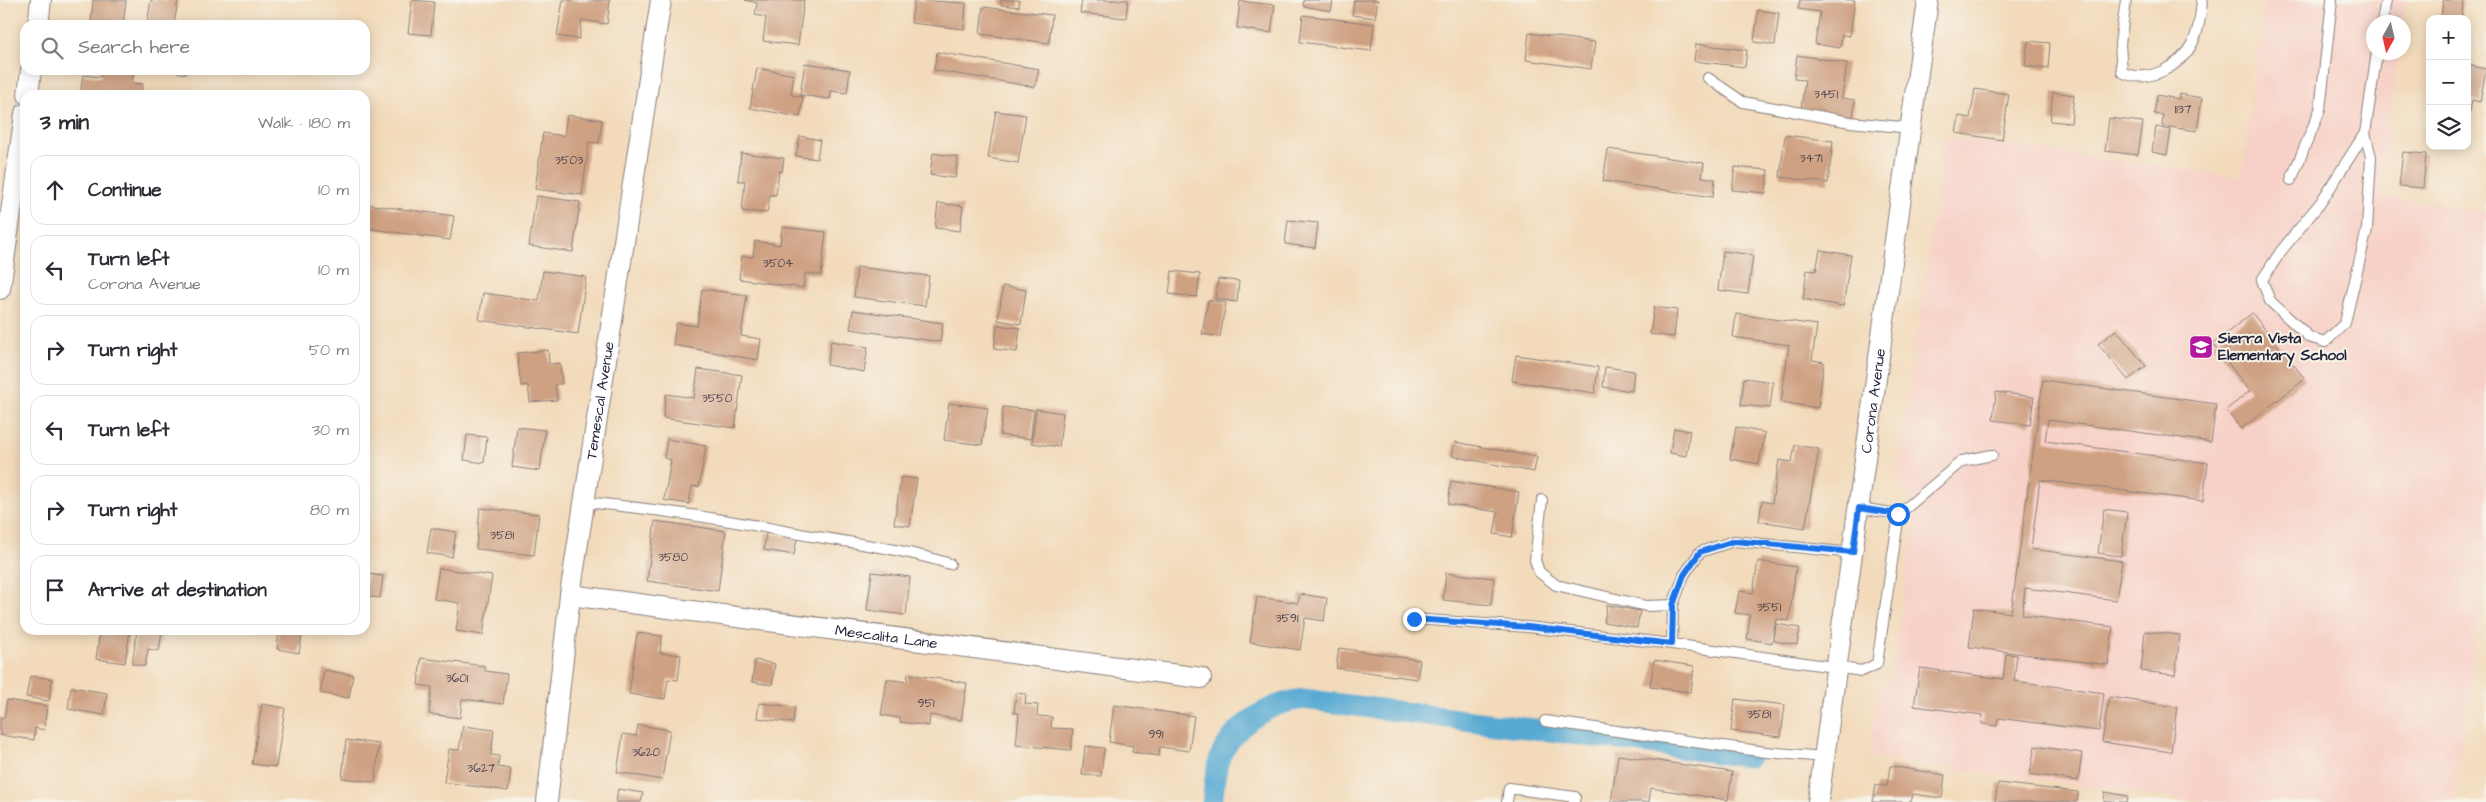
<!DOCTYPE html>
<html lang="en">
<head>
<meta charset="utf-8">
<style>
  :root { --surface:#fff; --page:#f2f2f3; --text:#2b2b33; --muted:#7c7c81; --line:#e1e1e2 }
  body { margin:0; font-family:"Architects Daughter",sans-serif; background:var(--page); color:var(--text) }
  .controls { position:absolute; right:15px; top:15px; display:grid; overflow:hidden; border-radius:10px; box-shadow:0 2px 12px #0003 }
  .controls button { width:45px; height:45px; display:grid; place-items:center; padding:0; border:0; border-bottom:1px solid var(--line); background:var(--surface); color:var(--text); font:25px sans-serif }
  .compass { position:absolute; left:2366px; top:15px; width:45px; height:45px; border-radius:50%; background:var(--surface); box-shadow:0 2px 12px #0003; rotate:188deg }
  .stop { position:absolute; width:15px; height:15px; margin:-11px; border:4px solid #1a73e8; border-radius:50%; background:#fff }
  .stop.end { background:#1a73e8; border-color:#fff; box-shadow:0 1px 5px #0008 }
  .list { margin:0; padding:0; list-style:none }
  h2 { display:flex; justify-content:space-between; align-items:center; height:65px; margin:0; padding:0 20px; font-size:21px }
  h2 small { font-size:16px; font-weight:400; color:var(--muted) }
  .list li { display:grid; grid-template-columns:32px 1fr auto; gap:15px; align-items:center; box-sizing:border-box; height:70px; margin:0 10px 10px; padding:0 10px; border:1px solid var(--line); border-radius:15px }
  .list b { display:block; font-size:19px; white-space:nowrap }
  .list p { margin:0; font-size:16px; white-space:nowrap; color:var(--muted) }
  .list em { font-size:16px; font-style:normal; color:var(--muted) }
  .icon { flex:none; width:28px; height:28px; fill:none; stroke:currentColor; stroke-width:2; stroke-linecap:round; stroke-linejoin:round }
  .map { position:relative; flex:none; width:2486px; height:802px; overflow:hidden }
  .search { position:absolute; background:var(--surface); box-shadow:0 2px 12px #0003; left:20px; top:20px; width:350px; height:55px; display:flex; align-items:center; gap:12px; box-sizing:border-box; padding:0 18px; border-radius:15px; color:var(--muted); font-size:19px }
  .panel { position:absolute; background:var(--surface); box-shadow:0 2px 12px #0003; left:20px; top:90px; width:350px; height:545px; border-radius:15px }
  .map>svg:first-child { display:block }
</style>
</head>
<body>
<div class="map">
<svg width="2486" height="802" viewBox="0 0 2486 802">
  <rect width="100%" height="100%" fill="#f7f3e8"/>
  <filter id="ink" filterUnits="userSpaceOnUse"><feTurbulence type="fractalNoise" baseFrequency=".02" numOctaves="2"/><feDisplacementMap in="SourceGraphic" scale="10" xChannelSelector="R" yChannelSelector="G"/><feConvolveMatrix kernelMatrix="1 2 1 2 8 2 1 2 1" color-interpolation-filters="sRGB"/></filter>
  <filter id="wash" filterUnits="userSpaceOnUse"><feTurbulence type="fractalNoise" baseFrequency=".0096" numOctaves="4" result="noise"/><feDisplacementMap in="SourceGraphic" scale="20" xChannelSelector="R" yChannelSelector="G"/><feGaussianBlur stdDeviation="1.12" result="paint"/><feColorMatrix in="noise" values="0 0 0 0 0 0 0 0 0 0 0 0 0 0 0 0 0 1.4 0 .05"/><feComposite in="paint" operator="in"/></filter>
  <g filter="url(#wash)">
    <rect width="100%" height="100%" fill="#f2daba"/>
    <path fill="#f7d1c7" d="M2265 0H2406L2403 22H2374V52L2398 53 2378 196 2486 212V567L2454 802H2203L1869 757 1876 696 1892 674 1916 507 1897 481 1944 137 2241 177Z"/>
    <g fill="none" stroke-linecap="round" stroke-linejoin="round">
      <path stroke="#59aad3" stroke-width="21" d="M1212 802C1215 785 1215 764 1224 749 1241 721 1271 703 1303 699L1749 757"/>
    </g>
    <g id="blocks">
      <path fill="#cfa183" d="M93 0H126L123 25 91 24Z
        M151 0H178L174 25H147Z
        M412 0 434 2 431 35 408 33Z
        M563 0H610L607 24 582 20 579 39 557 36Z
        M745 0H804L798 45 763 41 766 17 755 15 757 3Z
        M914 0 966 3 964 29 911 23Z
        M1001 0H1019V7L1001 5Z
        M1082 0H1128L1126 18 1080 13Z
        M1304 0H1333L1331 11 1303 6Z
        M1354 0H1378L1375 18 1352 15Z
        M1800 0H1855L1850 36 1842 35 1840 48 1815 44 1820 12 1798 9Z
        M2443 0H2464L2461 19 2441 18Z
        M1240 1 1275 5 1271 33 1237 28Z
        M983 7 1052 15 1049 43 980 34Z
        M1758 10 1779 13 1775 45 1754 42Z
        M1303 15 1374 24 1371 51 1300 42Z
        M1529 33 1595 42 1591 69 1526 60Z
        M2028 41 2050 43 2048 69 2025 66Z
        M1696 44 1747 50 1745 67 1694 61Z
        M937 52 1039 69 1035 87 934 70Z
        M1797 55 1847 63 1842 98 1855 100 1853 117 1801 109 1805 80 1794 79Z
        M805 63 850 70 847 93 831 91 830 99 800 95Z
        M2468 65 2486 69 2480 102 2472 100 2469 117H2467Z
        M757 68 794 75 791 95 803 97 800 117 750 108Z
        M102 70H134L132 83 143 84 141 95H80L83 75 101 77Z
        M166 70H186V74Z
        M1975 89 2009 94 2002 140 1956 133 1959 116 1970 118Z
        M2053 92 2074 95 2071 123 2050 121Z
        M2179 94 2202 98 2197 131 2162 126 2163 115 2154 114 2157 95 2179 99Z
        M996 111 1026 115 1018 163 988 158Z
        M567 115 602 120 599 143 589 142 582 195 535 189 543 133 564 136Z
        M2109 118 2143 122 2138 155 2105 151Z
        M2156 127 2171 130 2167 155 2152 152Z
        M1785 135 1833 141 1828 183 1780 177Z
        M800 136 820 140 817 159 796 156Z
        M1608 149 1704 163 1702 177 1715 179 1713 197 1603 181Z
        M2403 152 2426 154 2423 188 2399 186Z
        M741 153 784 158 782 172 779 171 776 195H770L767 213 742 211 745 181H738Z
        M933 153 958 157 955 178 930 175Z
        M1735 167 1768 170 1766 193 1732 190Z
        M536 196 580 202 573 252 529 246Z
        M938 203 963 206 960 231 935 228Z
        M365 204 454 216 450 240 365 228Z
        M1288 220 1318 223 1315 248 1285 244Z
        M782 227 826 232 821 275 805 273 803 288 739 279 742 256 753 257 755 241 780 245Z
        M1820 250 1851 255 1843 306 1803 299 1807 270 1816 271Z
        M1723 251 1753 255 1748 294 1718 290Z
        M857 267 929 276 925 306 854 297Z
        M543 271 586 277 578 334 479 320 483 293 539 301Z
        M1172 271 1200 274 1197 297 1169 294Z
        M1218 279 1239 281 1237 302 1215 299Z
        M1003 286 1026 290 1021 324 998 320Z
        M702 289 747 295 741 336 761 339 758 360 673 345 676 323 697 326Z
        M1208 300 1226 303 1220 337 1202 334Z
        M1654 307 1677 310 1674 337 1650 334Z
        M853 310 943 323 940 342 850 329Z
        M2252 313 2305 379 2241 429 2226 410 2250 391 2213 344Z
        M1736 314 1817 325 1812 360 1824 362 1818 408 1781 402 1789 345 1733 337Z
        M997 325 1020 328 1017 352 994 349Z
        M2116 330 2146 366 2128 380 2098 344Z
        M831 341 868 347 864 372 827 365Z
        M548 350 549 364 560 363 562 384H555L557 400 530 402 528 385 521 386 517 353Z
        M1516 355 1598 367 1595 393 1512 381Z
        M1605 367 1634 371 1632 391 1603 387Z
        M698 369 742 375 735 428 663 418 666 394 694 398Z
        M1744 378 1773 382 1770 408 1741 405Z
        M2043 380 2216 404 2211 442 2048 420 2045 441 2208 463 2203 501 2040 480 2031 549 2122 561 2116 600 2025 588 2022 615 2113 627 2108 665 1969 647 1974 608 2011 613Z
        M1996 392 2034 397 2030 425 1993 420Z
        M949 403 988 408 982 445 944 440Z
        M1003 407 1034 410 1031 439 1000 435Z
        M1036 409 1063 413 1059 447 1032 443Z
        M517 427 545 430 540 471 512 467Z
        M1736 427 1765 433 1759 464 1730 459Z
        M1674 428 1690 431 1686 456 1670 453Z
        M467 435 487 437 484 463 464 460Z
        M667 439 706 446 699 487 692 486 689 504 664 500 671 460 664 458Z
        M1455 442 1537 457 1534 472 1452 456Z
        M1795 445 1819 449 1805 528 1759 521 1762 501 1772 503 1779 460 1792 462Z
        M901 477 917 479 910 526 894 524Z
        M1451 481 1519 492 1512 537 1494 534 1498 512 1448 504Z
        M480 508 539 514 534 555 476 549Z
        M2104 509 2127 512 2121 556 2098 553Z
        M655 521 726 531 718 591 647 581Z
        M431 528 456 532 452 557 427 553Z
        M766 533 797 538 794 555 764 550Z
        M1758 561 1796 567 1789 621 1776 619 1772 643 1747 639 1750 615 1735 613 1739 591 1753 593Z
        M439 568 492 576 483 635 456 631 460 603 434 599Z
        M872 572 910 577 906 615 867 610Z
        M1446 573 1494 578 1491 605 1443 600Z
        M367 574 383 576 380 598 365 596Z
        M1300 594 1327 598 1324 621 1305 618 1300 650 1250 642 1257 597 1298 603Z
        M1607 605 1640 611 1637 628 1604 622Z
        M1776 624 1800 628 1797 645 1774 641Z
        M100 630H130L125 663 96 659Z
        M137 630 162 631 159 651 148 649 145 666 132 664Z
        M279 630H303L299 653 277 649Z
        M2145 631 2180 635 2175 675 2141 671Z
        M637 633 662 636 660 653 681 655 678 680 668 679 665 699 629 694Z
        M1339 648 1420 660 1417 679 1336 668Z
        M2006 654 2017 655 2014 681 2104 693 2099 731 1998 718 1997 726 1982 724 1983 715 1914 706 1920 668 2003 679Z
        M421 658 485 666V671L507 674 503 704 462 699 460 718 429 714 432 687 418 685Z
        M755 660 775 664 772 685 752 682Z
        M1654 660 1694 666 1691 692 1650 687Z
        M324 670 353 675 349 698 320 693Z
        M908 674 967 683 961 720 930 715 929 726 900 722V718L881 715 887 679 907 682Z
        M30 676 52 679 49 701 26 697Z
        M71 687 107 693 104 715 68 709Z
        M1016 693 1026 694 1025 704 1038 705 1037 716 1052 717 1051 728 1073 729 1071 750 1016 745 1019 713H1014Z
        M2109 697 2177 707 2171 752 2102 742Z
        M1735 699 1785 705 1781 737 1731 731Z
        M7 700 47 706 44 730 35 728 34 740 0 735V717L4 718Z
        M759 703 795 707 793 723 757 718Z
        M262 704 285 708 276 767 252 764Z
        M1114 705 1194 716 1189 751 1160 747 1159 756 1132 752 1133 746 1109 742Z
        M638 725 670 730 662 780 617 772 623 734 636 736Z
        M463 726 494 730 491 755 499 756 498 767 511 769 508 791 444 782 449 749 459 750Z
        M346 740 379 744 375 782 342 778Z
        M1085 746 1104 748 1101 776 1082 775Z
        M2035 746 2082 753 2078 781 2030 774Z
        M1618 755 1732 772 1728 800 1651 788 1649 802H1611Z
        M1890 766 1945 775 1942 798 1913 794 1911 802H1873L1876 785 1887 786Z
        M1998 783 2078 792 2077 802H1995Z
        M618 789 643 793 641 802H616Z
        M2105 792 2128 796 2127 802H2104Z"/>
    </g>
  </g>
  <g filter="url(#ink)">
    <use href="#blocks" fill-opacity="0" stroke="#8a7e7a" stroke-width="1"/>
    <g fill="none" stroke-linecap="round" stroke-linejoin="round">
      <defs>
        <path id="service" d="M2126 0 2120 44 2122 72C2148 85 2181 66 2193 42 2199 30 2201 13 2202 0
          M2382 22 2386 0
          M1708 78 1743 102 1850 122 1911 128
          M2365 133 2371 157 2367 229 2345 323 2325 342 2309 337 2270 301 2262 280 2281 251 2321 202 2365 133 2377 52
          M2291 180 2320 110 2332 0
          M1542 500 1535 560 1539 572 1556 585 1646 606 1673 605
          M585 502C653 509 721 518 789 532 843 542 897 547 950 564
          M1859 508 1899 514
          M1414 619 1528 627 1672 644 1862 671 1877 664 1899 514 1962 461 1992 455
          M1672 644 1673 605 1684 575 1700 552 1734 541 1853 553
          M1545 721 1766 752 1825 757
          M1507 802 1509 788 1575 797 1574 802"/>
        <g id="minor">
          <path d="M38 25 41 0"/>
          <path d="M28 95 31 70"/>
          <path d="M0 289 25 114"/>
          <path id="s1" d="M570 595 1201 678"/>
          <path id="s2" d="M547 802 570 595 661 0"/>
          <path id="s3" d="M1818 802 1928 0"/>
        </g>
      </defs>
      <use href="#service" stroke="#8a7e7a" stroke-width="12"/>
      <use href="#minor" stroke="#8a7e7a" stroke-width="22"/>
      <use href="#service" stroke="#fff" stroke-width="10"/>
      <use href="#minor" stroke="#fff" stroke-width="20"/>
    </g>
  </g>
  <g fill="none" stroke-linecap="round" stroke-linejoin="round" filter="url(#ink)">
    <path stroke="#1a73e8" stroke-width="6" d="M1414 619 1528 627 1672 644 1673 605 1684 575 1700 552 1734 541 1853 552 1859 508 1898 514"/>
  </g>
  <defs>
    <symbol id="school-square" viewBox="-11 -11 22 22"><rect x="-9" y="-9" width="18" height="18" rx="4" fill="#b5179e" stroke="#f7f3e8"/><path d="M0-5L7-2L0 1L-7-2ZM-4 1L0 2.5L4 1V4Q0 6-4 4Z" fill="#fff"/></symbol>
  </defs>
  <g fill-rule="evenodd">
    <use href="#school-square" x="2187" y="333" width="28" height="28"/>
  </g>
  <g text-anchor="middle" stroke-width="4" stroke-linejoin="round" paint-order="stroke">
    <g font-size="12" fill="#4d424d">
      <text x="1826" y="98">3451</text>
      <text x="2183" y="113">1137</text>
      <text x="1811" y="162">3471</text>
      <text x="569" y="164">3503</text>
      <text x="778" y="267">3504</text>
      <text x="717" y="402">3550</text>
      <text x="502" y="539">3581</text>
      <text x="673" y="561">3580</text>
      <text x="1769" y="611">3551</text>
      <text x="1287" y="622">3591</text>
      <text x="457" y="682">3601</text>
      <text x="926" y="707">951</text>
      <text x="1759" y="718">3581</text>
      <text x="1156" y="738">991</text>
      <text x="646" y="756">3620</text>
      <text x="481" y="772">3627</text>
    </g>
    <g font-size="15" font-weight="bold" fill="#22223b" stroke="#f7f3e8" text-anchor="start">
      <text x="2218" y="343">Sierra Vista<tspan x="2218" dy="17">Elementary School</tspan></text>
    </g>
    <g font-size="15" fill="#22223b" stroke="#f7f3e8">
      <text dy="5" stroke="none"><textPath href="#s2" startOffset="405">Temescal Avenue</textPath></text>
      <text dy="5" stroke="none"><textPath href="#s3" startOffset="405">Corona Avenue</textPath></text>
      <text dy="5" stroke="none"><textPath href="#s1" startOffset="319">Mescalita Lane</textPath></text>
    </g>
  </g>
</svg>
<div class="controls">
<button>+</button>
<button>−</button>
<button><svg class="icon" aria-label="layers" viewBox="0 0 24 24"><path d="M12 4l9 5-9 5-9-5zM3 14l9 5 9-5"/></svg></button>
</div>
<svg class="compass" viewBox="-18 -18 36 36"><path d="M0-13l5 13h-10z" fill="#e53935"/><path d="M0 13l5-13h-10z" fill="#7c7c81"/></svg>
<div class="stop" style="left:1898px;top:514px"></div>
<div class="stop end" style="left:1414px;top:619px"></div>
<div class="search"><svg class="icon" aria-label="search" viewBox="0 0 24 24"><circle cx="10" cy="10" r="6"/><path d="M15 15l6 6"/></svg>Search here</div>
<section class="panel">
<h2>3 min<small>Walk · 180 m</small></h2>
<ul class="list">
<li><svg class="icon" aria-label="ahead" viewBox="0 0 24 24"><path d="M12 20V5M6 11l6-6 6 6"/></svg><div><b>Continue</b></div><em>10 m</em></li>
<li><svg class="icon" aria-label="left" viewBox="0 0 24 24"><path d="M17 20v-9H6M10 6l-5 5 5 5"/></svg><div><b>Turn left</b><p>Corona Avenue</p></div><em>10 m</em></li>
<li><svg class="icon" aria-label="right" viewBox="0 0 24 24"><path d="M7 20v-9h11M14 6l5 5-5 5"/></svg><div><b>Turn right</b></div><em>50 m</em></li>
<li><svg class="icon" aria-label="left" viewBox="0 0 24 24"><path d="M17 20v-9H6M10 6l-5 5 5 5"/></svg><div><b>Turn left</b></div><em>30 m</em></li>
<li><svg class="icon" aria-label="right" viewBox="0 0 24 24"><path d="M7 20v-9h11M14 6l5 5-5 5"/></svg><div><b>Turn right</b></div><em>80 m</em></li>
<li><svg class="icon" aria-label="arrive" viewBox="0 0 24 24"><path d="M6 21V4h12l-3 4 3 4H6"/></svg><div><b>Arrive at destination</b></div></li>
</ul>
</section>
</div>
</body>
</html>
